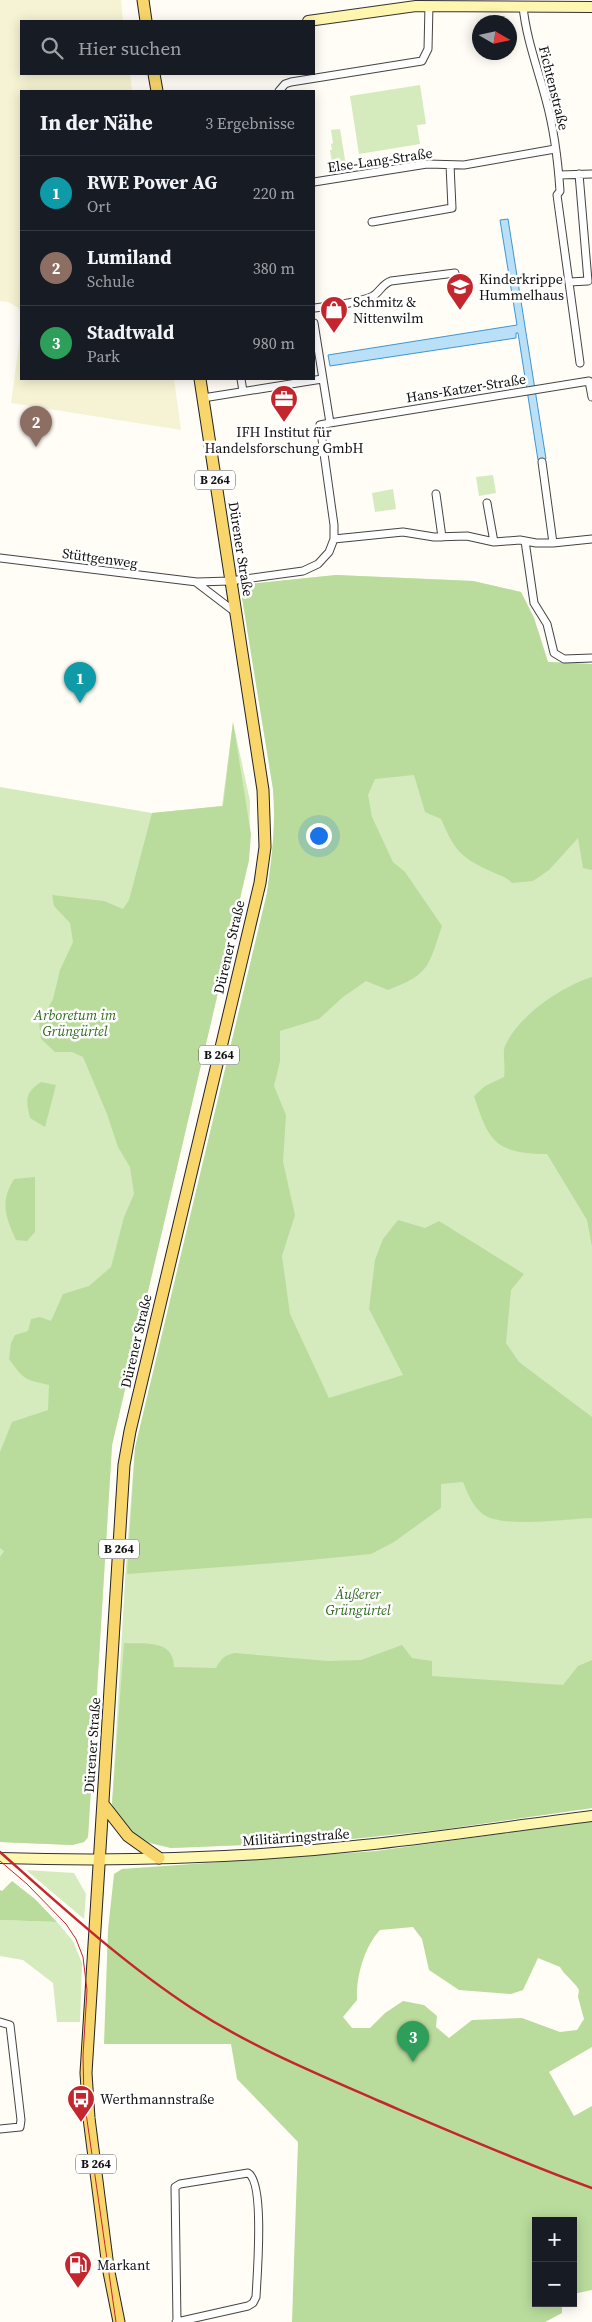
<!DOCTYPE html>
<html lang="de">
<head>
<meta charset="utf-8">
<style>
  :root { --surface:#171b24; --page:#20242c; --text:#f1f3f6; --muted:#9ea1a6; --line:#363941; --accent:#8c9099 }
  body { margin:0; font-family:"Source Serif 4",serif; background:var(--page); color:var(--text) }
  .controls { position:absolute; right:15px; bottom:15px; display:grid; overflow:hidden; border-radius:0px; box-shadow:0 2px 12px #0003 }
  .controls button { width:45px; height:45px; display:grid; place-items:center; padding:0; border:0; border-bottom:1px solid var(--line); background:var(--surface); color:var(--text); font:25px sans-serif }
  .compass { position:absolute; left:472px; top:15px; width:45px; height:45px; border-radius:50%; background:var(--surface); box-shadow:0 2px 12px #0003; rotate:99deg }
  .you { position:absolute; left:318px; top:835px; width:18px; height:18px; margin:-12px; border:4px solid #fff; border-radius:50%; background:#1a73e8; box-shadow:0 0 0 8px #1a73e833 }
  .badge { display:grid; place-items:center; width:32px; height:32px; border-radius:50%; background:var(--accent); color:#fff; font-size:16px; font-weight:700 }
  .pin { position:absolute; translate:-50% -41px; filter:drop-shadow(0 1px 2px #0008) }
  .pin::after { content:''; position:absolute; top:26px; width:18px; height:15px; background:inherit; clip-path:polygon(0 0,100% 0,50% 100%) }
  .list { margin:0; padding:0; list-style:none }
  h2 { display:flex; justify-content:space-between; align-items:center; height:65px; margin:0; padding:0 20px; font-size:21px }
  h2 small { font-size:16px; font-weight:400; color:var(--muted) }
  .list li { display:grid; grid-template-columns:32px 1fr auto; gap:15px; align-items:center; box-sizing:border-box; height:75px; padding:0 20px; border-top:1px solid var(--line) }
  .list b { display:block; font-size:19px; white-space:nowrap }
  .list p { margin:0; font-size:16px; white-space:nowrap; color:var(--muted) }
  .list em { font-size:16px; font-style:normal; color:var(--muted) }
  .icon { flex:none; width:28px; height:28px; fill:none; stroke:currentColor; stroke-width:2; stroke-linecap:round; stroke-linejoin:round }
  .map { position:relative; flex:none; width:592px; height:2322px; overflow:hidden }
  .search { position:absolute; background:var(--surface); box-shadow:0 2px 12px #0003; left:20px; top:20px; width:295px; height:55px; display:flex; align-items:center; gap:12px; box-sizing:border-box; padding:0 18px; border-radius:0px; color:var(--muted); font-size:19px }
  .panel { position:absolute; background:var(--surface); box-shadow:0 2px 12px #0003; left:20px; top:90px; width:295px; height:290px; border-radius:0px }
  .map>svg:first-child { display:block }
</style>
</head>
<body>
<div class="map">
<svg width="592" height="2322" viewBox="0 0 592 2322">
  <rect width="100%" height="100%" fill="#fffdf5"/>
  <path fill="#f6f3d4" d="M0 0H121L123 21H21V74H130L132 91H21V316L19 308 8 302 0 301Z
    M21 329V379H174L181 430 11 403Z"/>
  <path fill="#d5ebbd" d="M420 85 426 124 417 125 420 144 359 154 350 96Z
    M340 129 346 166 333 169 330 150H332L331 144 333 143 331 130Z
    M493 475 496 493 479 496 476 477Z
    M393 489 396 509 375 512 372 493Z
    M336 575 473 581 521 592 534 618 548 662 592 664V1808L438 1830 322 1842 171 1848 148 1843 112 1804 126 1564 135 1448 267 893C272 857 276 825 273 789L240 585Z
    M233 722 250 801 249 860 112 1445 88 1837 84 1842 72 1845 0 1842V787L152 813 222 806Z
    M26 1870 74 1873 86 1894 84 1919Z
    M0 1920 57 1922 73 1941 82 1963 80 2022H57L53 1983 23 1960 0 1956Z"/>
  <path fill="#b9dc9c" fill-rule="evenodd" d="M336 575 473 581 521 592 534 618 548 662 592 664V870L583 868 578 838 549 870 533 881 512 883C504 875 497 875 488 870 458 856 454 848 441 819L425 812 414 775 375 779 368 795 372 817 393 862 405 872 442 926C428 967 430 974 388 990L366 981 343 997 319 1019 280 1031V1061L274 1086 286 1115 283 1162 295 1215 282 1256 290 1314 329 1398 403 1375 369 1309 375 1260 383 1239 398 1220 425 1228 439 1221 524 1274 511 1290 506 1343 519 1362 592 1417V1518C567 1519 503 1528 484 1515 472 1506 468 1494 463 1482L441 1484V1508L394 1542 371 1554 289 1562 127 1574 135 1448 267 893C272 857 276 825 273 789L240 585Z
    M233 722 251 834 249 860 112 1445 88 1837 84 1842 72 1845 0 1842V1557L4 1551 0 1548V1452L12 1422 48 1410 49 1385C24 1379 25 1381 9 1359L11 1343 15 1335 28 1331 31 1319 40 1317 51 1321 63 1294 89 1286 111 1267 124 1217 134 1194 130 1167 118 1147 107 1114 83 1057 72 1052H55L41 1039 39 1024 53 999 60 970 73 942 70 923 54 906 52 895 104 901 123 909 129 900 152 813 223 806Z
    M592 977V1247L587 1220 547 1154C495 1153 489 1142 474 1096L485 1086 504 1077C506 1067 502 1054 505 1046 518 1016 562 986 592 977Z
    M41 1082 56 1085 45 1127 30 1118C26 1101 24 1093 41 1082Z
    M35 1177V1232L27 1241 16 1240C5 1216 0 1202 14 1179Z
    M124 1643C144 1644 174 1639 174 1667L216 1668C221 1659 224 1655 235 1653L328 1661 361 1660 402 1645 412 1658 432 1661V1676L563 1685 578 1666 592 1660V1808L438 1830 322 1842 171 1848C144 1842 121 1833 112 1804Z
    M592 1821V2047L549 2072 574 2116 592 2106V2290L573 2294V2221H536V2303H562V2313L545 2322H292L298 2142 237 2079 231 2044H104L108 1930 114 1874 122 1869 376 1851ZM413 1927 422 1939 429 1970 459 1990 511 1994 523 1990 538 1958 560 1967C565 1976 574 1981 579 1990L578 1997 584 2019 577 2030 560 2032 522 2018 472 2020 449 2038 436 2027 437 2016 424 2005 403 2001 385 2013 370 2028H352L343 2017 357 2000C356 1977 364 1947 380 1930Z
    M12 1881 35 1899 57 1922 0 1920V1890L2 1891Z"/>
  <path fill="#b9e0f7" stroke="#3f96cf" d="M508 219 546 459 538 460 518 333H516V338L330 366 328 355 517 325 500 220Z"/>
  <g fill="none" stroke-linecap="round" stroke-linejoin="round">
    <defs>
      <path id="street" d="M523 6C526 38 538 69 546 100 554 129 558 161 560 191L557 195 580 363
        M279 91 285 84 291 82 422 61 428 49 429 5
        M559 175 592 174
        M314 182 427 164 464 165 555 149
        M372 222 452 208 450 165
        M569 282 588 281 579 174
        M314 308C332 305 356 304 373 296 380 292 382 284 391 281L455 273
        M241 379 243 391
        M203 398 322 379
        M330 423 589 381 592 397
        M542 462 553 543
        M436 494 442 537
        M487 503 494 542
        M334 539 403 532 434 537 467 536 494 542 520 540 536 543H553L592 539
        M525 541 534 603 547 624 554 653 564 659 592 658
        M0 558 197 582 230 581 303 571 318 564 329 552 334 539V525L320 425 330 423 314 323
        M197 583 235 612
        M0 2022 10 2025 21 2120 20 2127 0 2129
        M176 2322H177L248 2306 253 2303 256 2297C257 2276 265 2182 248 2173L180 2184 175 2187 177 2322"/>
      <path id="secondary" d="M308 21 416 6 592 7
        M0 1858C124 1862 250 1858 374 1844 447 1836 519 1825 592 1816"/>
      <path id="primary" d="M143 0 146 21
        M154 74 157 91
        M103 1804 128 1836 159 1858
        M119 2322 108 2267 89 2118 86 2073 124 1465 130 1431 260 883 265 847 263 790 200 379"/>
    </defs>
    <use href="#street" stroke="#444" stroke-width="9"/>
    <use href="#secondary" stroke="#333" stroke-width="12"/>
    <use href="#primary" stroke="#222" stroke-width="13"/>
    <use href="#street" stroke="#fff" stroke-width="7"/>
    <use href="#secondary" stroke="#fff6b0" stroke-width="10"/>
    <use href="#primary" stroke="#f9d66b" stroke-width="11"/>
    <path stroke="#c4262e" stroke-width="1" d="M0 1861 27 1884 66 1924 76 1939 83 1957 87 1990 83 2056 84 2099 116 2322"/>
    <path stroke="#c4262e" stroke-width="2.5" d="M0 1852C62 1907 124 1964 193 2009 252 2047 315 2073 379 2101 449 2131 520 2162 592 2188"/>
  </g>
  <defs>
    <symbol id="school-pin" viewBox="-11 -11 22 30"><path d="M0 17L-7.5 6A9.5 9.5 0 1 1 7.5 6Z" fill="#c4262e" stroke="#fff"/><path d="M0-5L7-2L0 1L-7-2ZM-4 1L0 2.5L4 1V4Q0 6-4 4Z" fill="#fff"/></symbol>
    <symbol id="shop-pin" viewBox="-11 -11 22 30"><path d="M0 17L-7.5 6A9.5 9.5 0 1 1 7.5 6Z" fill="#c4262e" stroke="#fff"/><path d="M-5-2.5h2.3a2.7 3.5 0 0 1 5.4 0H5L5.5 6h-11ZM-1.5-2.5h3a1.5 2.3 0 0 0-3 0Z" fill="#fff"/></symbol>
    <symbol id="office-pin" viewBox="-11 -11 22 30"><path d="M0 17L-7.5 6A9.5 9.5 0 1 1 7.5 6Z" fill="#c4262e" stroke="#fff"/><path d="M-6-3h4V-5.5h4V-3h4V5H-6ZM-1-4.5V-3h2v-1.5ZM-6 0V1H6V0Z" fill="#fff"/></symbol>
    <symbol id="bus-pin" viewBox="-11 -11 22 30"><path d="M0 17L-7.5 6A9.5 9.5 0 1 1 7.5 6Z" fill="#c4262e" stroke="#fff"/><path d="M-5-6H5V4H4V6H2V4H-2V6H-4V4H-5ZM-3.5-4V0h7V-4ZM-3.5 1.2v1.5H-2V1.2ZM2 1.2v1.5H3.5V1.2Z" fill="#fff"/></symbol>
    <symbol id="fuel-pin" viewBox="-11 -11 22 30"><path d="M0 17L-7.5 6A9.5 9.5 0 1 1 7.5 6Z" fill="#c4262e" stroke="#fff"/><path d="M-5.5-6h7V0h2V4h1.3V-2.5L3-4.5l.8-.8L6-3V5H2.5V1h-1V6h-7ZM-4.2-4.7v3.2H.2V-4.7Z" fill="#fff"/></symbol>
  </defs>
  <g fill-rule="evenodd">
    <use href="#school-pin" x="444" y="271" width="32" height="43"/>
    <use href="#shop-pin" x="318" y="294" width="32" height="43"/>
    <use href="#office-pin" x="268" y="383" width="32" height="43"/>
    <use href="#bus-pin" x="65" y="2083" width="32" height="43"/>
    <use href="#fuel-pin" x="62" y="2249" width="32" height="43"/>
  </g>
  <g text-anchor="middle" stroke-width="5" stroke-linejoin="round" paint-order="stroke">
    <g fill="#fff" stroke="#585858" stroke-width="1">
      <rect x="195" y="470.5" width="40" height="19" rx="4"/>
      <rect x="199" y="1045.5" width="40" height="19" rx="4"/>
      <rect x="99" y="1539.5" width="40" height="19" rx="4"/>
      <rect x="76" y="2154.5" width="40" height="19" rx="4"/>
    </g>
    <g font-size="12" font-weight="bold" fill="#111">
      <text x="215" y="484">B 264</text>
      <text x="219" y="1059">B 264</text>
      <text x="119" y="1553">B 264</text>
      <text x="96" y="2168">B 264</text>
    </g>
    <g font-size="14" fill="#111" stroke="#fff">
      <text transform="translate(554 88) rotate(76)" y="5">Fichtenstraße</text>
      <text transform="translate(380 160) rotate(-8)" y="5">Else-Lang-Straße</text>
      <text transform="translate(466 388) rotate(-9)" y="5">Hans-Katzer-Straße</text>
      <text transform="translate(241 549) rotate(81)" y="5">Dürener Straße</text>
      <text transform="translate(100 558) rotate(8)" y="5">Stüttgenweg</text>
      <text transform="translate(229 947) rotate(-77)" y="5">Dürener Straße</text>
      <text transform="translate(136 1341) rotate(-77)" y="5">Dürener Straße</text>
      <text transform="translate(92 1745) rotate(-86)" y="5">Dürener Straße</text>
      <text transform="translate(296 1837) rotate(-4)" y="5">Militärringstraße</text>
    </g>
    <g font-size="14" fill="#111" stroke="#fff" text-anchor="start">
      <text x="479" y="284">Kinderkrippe<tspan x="479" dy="16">Hummelhaus</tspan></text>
      <text x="353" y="307">Schmitz &amp;<tspan x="353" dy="16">Nittenwilm</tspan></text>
      <text x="284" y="437" text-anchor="middle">IFH Institut für<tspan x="284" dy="16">Handelsforschung GmbH</tspan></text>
      <text x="100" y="2104">Werthmannstraße</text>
      <text x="97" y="2270">Markant</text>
    </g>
    <g font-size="14" font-style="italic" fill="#2f6b1f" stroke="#fff">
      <text x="75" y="1020">Arboretum im<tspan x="75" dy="16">Grüngürtel</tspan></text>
      <text x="358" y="1599">Äußerer<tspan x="358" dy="16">Grüngürtel</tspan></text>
    </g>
  </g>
</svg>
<div class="controls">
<button>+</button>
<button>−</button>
</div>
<svg class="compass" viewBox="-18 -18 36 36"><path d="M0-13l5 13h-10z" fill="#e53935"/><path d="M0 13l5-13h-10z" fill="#9ea1a6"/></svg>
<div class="you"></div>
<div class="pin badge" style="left:80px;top:703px;background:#0f9aa8">1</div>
<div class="pin badge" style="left:36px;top:447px;background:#8d6e63">2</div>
<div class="pin badge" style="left:413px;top:2062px;background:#2e9e5b">3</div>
<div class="search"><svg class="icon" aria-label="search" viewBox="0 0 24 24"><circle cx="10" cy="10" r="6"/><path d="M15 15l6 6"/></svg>Hier suchen</div>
<section class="panel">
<h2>In der Nähe<small>3 Ergebnisse</small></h2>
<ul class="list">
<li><span class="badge" style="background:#0f9aa8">1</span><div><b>RWE Power AG</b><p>Ort</p></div><em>220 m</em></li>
<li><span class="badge" style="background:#8d6e63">2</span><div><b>Lumiland</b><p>Schule</p></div><em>380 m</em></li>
<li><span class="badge" style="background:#2e9e5b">3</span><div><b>Stadtwald</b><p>Park</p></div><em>980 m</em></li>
</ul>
</section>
</div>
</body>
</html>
